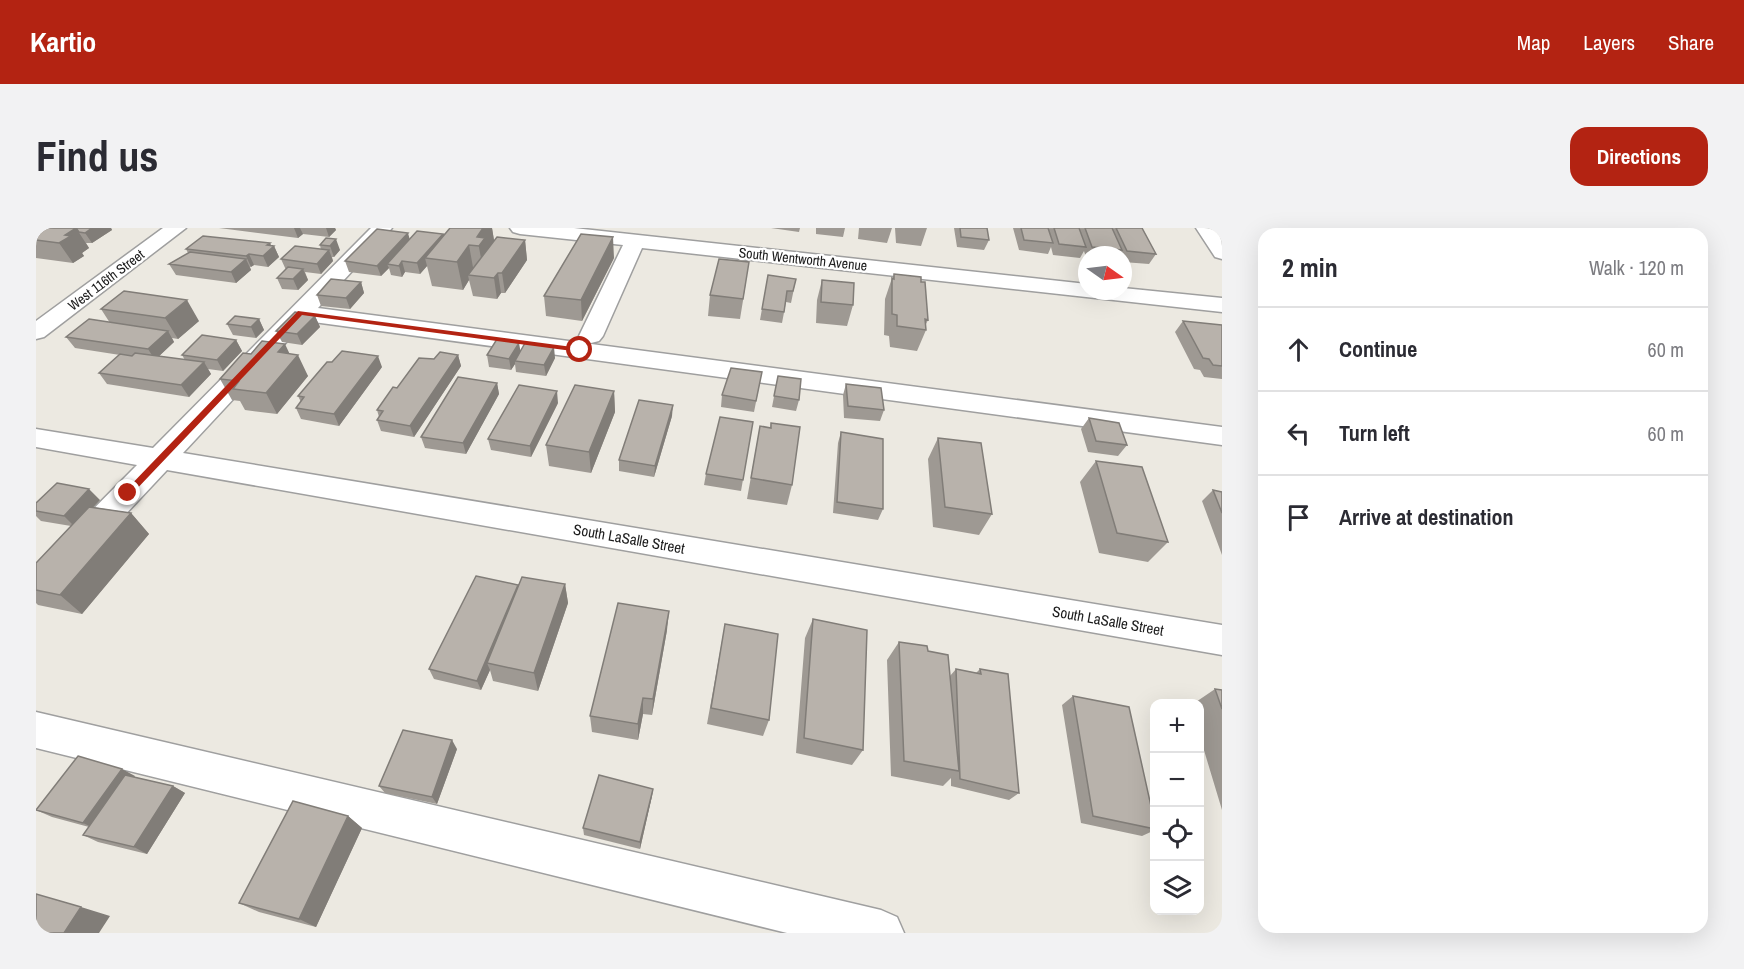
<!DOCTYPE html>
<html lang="en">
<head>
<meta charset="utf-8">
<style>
  :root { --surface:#fff; --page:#f2f2f3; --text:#2b2b33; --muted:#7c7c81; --line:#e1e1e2; --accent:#b32312 }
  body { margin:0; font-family:"Archivo Narrow",sans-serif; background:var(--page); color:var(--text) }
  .controls { position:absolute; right:18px; bottom:18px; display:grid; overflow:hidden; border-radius:12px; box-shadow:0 6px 24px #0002 }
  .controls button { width:54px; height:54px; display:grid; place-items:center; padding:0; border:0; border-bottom:2px solid var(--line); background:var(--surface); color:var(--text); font:30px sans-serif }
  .compass { position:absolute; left:1042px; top:18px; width:54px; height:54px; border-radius:50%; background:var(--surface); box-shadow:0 6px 24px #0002; rotate:104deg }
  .stop { position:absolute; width:18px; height:18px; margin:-14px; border:4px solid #b32312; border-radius:50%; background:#fff }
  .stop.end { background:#b32312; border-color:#fff; box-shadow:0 2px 6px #0008 }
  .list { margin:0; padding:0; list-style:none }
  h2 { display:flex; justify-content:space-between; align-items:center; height:78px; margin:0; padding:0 24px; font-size:26px }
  h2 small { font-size:20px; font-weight:400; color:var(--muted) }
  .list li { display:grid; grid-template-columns:39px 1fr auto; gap:18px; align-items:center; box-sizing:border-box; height:84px; padding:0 24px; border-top:2px solid var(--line) }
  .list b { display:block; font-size:22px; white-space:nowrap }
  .list em { font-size:20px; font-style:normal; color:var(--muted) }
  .icon { flex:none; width:33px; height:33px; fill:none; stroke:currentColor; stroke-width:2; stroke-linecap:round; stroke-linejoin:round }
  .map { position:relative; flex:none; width:1186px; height:705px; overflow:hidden; border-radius:18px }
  header { display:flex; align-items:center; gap:36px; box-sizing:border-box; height:84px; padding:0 30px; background:var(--accent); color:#fff }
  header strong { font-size:28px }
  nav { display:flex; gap:33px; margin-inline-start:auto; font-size:21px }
  .intro { display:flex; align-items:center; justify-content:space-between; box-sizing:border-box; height:144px; padding:0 36px }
  h1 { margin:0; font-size:42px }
  .button { padding:15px 27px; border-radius:18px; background:var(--accent); color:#fff; font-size:21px; font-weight:700 }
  main { display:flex; gap:36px; padding:0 36px }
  aside { flex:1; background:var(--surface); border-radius:18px; box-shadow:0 6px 24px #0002 }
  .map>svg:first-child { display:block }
</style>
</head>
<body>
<header>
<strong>Kartio</strong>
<nav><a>Map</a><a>Layers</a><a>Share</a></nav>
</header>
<div class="intro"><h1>Find us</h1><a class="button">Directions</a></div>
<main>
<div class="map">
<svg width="1186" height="705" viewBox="0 0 1186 705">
  <rect width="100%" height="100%" fill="#ece9e1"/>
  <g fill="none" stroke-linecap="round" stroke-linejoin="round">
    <defs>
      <path id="minor" d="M127 0H150L8 109 0 111V93Z
        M335 0H356L282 80 1186 199V217L270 93 147 225 1186 397V427L131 242 12 369 0 373V339L101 237 0 219V201L117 220Z
        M474 0H538L1051 56V63H1087V60L1186 70V84L606 20 567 108 563 113 555 115 547 113 543 108 587 17 484 6 477 4Z
        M1160 0H1180L1186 9V31L1179 29Z
        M0 484 845 682 861 689 868 705H751L0 520Z"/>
    </defs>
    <use href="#minor" stroke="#9f9f9f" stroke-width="3"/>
    <use href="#minor" fill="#fff" fill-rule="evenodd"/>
  </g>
  <path fill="#9e9993" d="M0 0H75L76 2 56 15H50L53 20 46 25 48 28 37 35 0 30Z
    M183 0H299L300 2 293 9 267 6 262 10Z
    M456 0 458 13 489 12 491 32 469 65H465L461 71 437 68 433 52 427 62 396 58 391 38 384 46 369 44 366 49 355 47 353 40 345 48 313 44 309 33 373 11 407 8Z
    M735 0H764L763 4Z
    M780 0H809L807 9 780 6Z
    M823 0H856L851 15 822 11Z
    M859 0H891L885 18 860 15Z
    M918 0H951L953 12 948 22 921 19Z
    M977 0H1106L1120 26 1113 36 1087 34V27H1051V30L1050 29 1048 23 1044 30 1017 27 1015 19 1012 26 983 22Z
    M290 10 304 22 298 29H296L297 33 285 46 269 44 272 52 262 62 246 61 241 50 250 42 245 31 285 22 284 17Z
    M234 15 235 18H238L243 29 232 39 218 37 214 39 215 42 200 55 140 47 133 36 152 25 150 21Z
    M578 30 546 93 510 88 508 68Z
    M858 46 885 54 892 92 889 98 890 102 881 123 854 119 853 108 848 107 849 71 856 50H857Z
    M732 47 760 51 755 75 750 74 746 95 724 92Z
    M786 52 817 77 811 98 780 95 781 72Z
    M325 54 328 65 314 81 285 78 281 67Z
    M710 54 704 91 672 88 674 67Z
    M65 81 163 93 142 111 136 110 138 114 123 128 149 132 146 127 200 112 206 123 187 143 172 141 175 146 153 169 71 156 63 145 84 127 39 120 30 109 74 95Z
    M279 88 284 99 266 117 246 114 240 103Z
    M223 91 228 102 220 110 197 107 191 96Z
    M1147 93 1186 97V151L1168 149 1164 142 1158 141 1139 104Z
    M484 122 519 130 510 148 480 144 479 136 475 142 453 139 451 127Z
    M215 126H254L272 148 241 186 209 182 204 173 196 172 184 151Z
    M422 127 425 138 378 209 345 203 341 192 343 189 341 182 361 160 398 131Z
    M346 139 303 198 265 191 260 180 265 174 262 168Z
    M726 144 718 184 685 179 686 167Z
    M742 148 763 172 760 183 736 179Z
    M461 155 463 166 430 226 389 220 385 209Z
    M810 156 848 182 844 193 808 190 807 167Z
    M578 163 579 184 555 245 513 238 510 217Z
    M522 175 495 229 455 222 452 211Z
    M636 188 618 249 583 243V232Z
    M1053 190 1091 217 1082 228 1052 224 1045 201Z
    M717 194 705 263 668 257 670 246Z
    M735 195 756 257 751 277 711 271 724 198 734 200Z
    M805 204 847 281 842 292 797 285 802 215Z
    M902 210 956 286 943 307 897 299 892 231Z
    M1060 233 1132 314 1112 334 1063 325 1044 254Z
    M1177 262 1186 264V327L1166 273Z
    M64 272 57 279 95 285 113 306 46 386 2 377 0 375V335L35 298 5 293 0 288V275Z
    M529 356 532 375 502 463 457 453 454 442 445 462 398 451 393 441 482 357Z
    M777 391 827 522 816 537 760 525 769 410Z
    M689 396 733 492 727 508 671 496Z
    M631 402 616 487 607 486 602 512 556 504 554 488Z
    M863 414 914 448 920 441 940 445 944 441 983 565 973 572 915 558V550L907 558 855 548 851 432Z
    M1179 461 1186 462V582L1164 509V476H1157Z
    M1037 468 1119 596V602L1106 608 1045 595 1026 477Z
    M421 521 401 576 349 565 343 558Z
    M99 548 98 549 137 558 149 565 111 626 62 614 47 607 53 599 16 589 0 582Z
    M617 561 616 568 604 621 548 607 547 600Z
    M312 588 326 600 280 699 223 684 203 675Z"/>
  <path fill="#817d78" d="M40 0 53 20 46 25 48 28 37 35 23 15 29 7Z
    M56 0H75L76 2 56 15 49 5Z
    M258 0H264L267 6 262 10Z
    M290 0H299L300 2 293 9Z
    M447 0H456L459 18 448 46 441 9Z
    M372 5 375 16 351 36 353 40 345 48 341 38Z
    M407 6 409 16 389 30 391 38 384 46 381 35Z
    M577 9 578 30 546 93 545 72Z
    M300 11 304 22 298 29 294 18Z
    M489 12 491 32 469 65 466 45Z
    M234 15 236 20 238 18 243 29 232 39 227 28 231 17Z
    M433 17 438 45 432 47 433 52 427 62 421 34Z
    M293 22 297 33 285 46 281 36Z
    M213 26 218 37 215 39 210 28Z
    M210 31 215 42 200 55 195 44Z
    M366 33 369 44 366 49 363 38Z
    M267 41 272 52 262 62 257 51Z
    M462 45 465 65 461 71 458 50Z
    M325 54 328 65 314 81 310 70Z
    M151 72 163 93 142 111 129 90Z
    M279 88 284 99 266 117 261 106Z
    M223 91 228 102 220 110 215 99Z
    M132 103 138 114 119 132 112 121Z
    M200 112 206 123 187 143 181 132Z
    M483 115 485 126 479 133V136L475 142 473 131Z
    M249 116 257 133 262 127 272 148 241 186 230 165 242 124Z
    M518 119 519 130 510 148 508 137Z
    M422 127 425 138 378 209 374 198Z
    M342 128 346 139 303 198 298 186Z
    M168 134 175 146 153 169 145 157Z
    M461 155 463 166 430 226 427 215Z
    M521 163 522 175 495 229 494 218Z
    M578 163 579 184 555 245 553 224Z
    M637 177 636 188 618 249 619 238Z
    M53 261 64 272 39 299 28 288Z
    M95 285 113 306 46 386 24 367Z
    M529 356 532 375 502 463 498 445Z
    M483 357 451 435 454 442 445 462 441 453Z
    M633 383 631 402 616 487 617 471Z
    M607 470V486L602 512V496Z
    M416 512 421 521 401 576 396 569Z
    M86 541 99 548 62 602 47 595Z
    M137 558 149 565 111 626 98 619Z
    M617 561 616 568 604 621V614Z
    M312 588 326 600 280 699 263 691Z
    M45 679 74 688 63 705H28Z"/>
  <path fill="#b8b2ab" stroke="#817d78" stroke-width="1.5" d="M0 0H40L29 7 35 8 23 15 0 12Z
    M40 0H56L49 5 43 4Z
    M414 0H447L441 9 449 10 443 18 433 17 421 34 389 30Z
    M924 0H951L953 12 925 9Z
    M985 0H1012L1017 15 988 12Z
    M1018 0H1043L1050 19 1023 16Z
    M1049 0H1076L1086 22 1056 19Z
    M1080 0H1106L1120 26 1091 23Z
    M341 1 372 5 341 38 309 33Z
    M381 3 407 6 381 35 366 33 363 38 351 36Z
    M545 6 577 9 545 72 508 68Z
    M167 8 234 15 231 17 238 18 227 28 213 26 210 28 150 21Z
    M461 9 489 12 466 45H462L458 50 432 47Z
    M290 10 300 11 294 18 284 17Z
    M259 18 293 22 281 36 245 31Z
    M154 24 210 31 195 44 133 36Z
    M683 31 713 34 707 71 674 67Z
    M252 39 267 41 257 51 241 50Z
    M858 46 885 49V54H889L892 92 889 91 890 102 861 98V87L856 86V50L858 51Z
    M732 47 760 51 757 63H751L748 84 726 81Z
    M295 51 325 54 310 70 281 67Z
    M786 52 818 55 817 77 785 74Z
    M88 63 151 72 129 90 65 81Z
    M259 84 279 88 261 106 240 103Z
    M199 88 223 91 215 99 191 96Z
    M53 91 132 103 112 121 30 109Z
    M1147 93 1186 97V138L1177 137 1173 131 1167 130Z
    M166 107 200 112 181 132 146 127Z
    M461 111 483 115 473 131 451 127Z
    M226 113 249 116 242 124 262 127 230 165 197 161 203 153 184 151 207 125 215 126Z
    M489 115 518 119 508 137 479 133Z
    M306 123 342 128 298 186 260 180 268 169 262 168 291 134H296Z
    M404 124 422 127 374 198 341 192 347 183 341 182 357 159 361 160 383 130 398 131Z
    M99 125 168 134 145 157 63 145 84 126 96 128Z
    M695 140 726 144 720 173 686 167Z
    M742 148 765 151 763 172 738 168Z
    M422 149 461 155 427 215 385 209Z
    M810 156 845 160 848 182 812 178Z
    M483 157 521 163 494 218 452 211Z
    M539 157 578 163 553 224 510 217Z
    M603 172 637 177 619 238 583 232Z
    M684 189 717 194 707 252 670 246Z
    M1053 190 1083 195 1091 217 1060 213Z
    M735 195 764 199 756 257 715 250 724 198 735 200Z
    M805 204 847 211V281L801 274Z
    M902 210 945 215 956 286 909 279Z
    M1060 233 1106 239 1132 314 1081 305Z
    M21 255 53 261 28 288 0 283V275Z
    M1177 262 1186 264V285Z
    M53 279 95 285 24 367 0 362V335Z
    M440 348 482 357 441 453 393 441Z
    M486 349 529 356 498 445 451 435Z
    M582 375 633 383 617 471 607 470 602 496 554 488Z
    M777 391 831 402 827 522 768 510Z
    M689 396 742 406 733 492 675 480Z
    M863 414 891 418 892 423 912 427 923 543 868 533Z
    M920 441 945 446 944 441 972 446 983 565 924 551Z
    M1179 461 1186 462V481Z
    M1037 468 1093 479 1119 596V601L1057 588Z
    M367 502 416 512 396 569 343 558Z
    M42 528 86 541 47 595 0 582Z
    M89 547 137 558 98 619 47 607Z
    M563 547 617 561 604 614 547 600Z
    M257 573 312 588 263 691 203 675Z
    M0 666 45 679 28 705H0Z"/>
  <path fill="#b32312" d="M262 83 544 120 548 122 544 124 266 87 95 267H89V263Z"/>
  <g text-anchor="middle" stroke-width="4.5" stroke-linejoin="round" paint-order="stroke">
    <g font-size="14" fill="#1b1b1b" stroke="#fff">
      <text transform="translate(767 31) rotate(6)" y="5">South Wentworth Avenue</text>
      <text transform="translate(70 52) rotate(-37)" y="5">West 116th Street</text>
    </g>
    <g font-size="15" fill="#1b1b1b" stroke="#fff">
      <text transform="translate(593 311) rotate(10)" y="5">South LaSalle Street</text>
      <text transform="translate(1072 393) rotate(10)" y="5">South LaSalle Street</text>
    </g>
  </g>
</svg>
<div class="controls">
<button>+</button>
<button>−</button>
<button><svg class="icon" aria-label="locate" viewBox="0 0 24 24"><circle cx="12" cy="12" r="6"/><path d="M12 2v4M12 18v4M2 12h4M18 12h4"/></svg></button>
<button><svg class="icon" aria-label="layers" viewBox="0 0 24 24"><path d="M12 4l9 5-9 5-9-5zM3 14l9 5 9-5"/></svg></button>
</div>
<svg class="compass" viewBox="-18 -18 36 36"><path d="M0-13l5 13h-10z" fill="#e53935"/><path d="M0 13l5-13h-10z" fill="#7c7c81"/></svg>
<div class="stop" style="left:544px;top:122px"></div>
<div class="stop end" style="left:92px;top:265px"></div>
</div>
<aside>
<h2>2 min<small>Walk · 120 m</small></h2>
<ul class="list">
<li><svg class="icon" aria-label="ahead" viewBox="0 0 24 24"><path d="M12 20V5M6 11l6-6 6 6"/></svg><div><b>Continue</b></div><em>60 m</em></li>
<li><svg class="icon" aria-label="left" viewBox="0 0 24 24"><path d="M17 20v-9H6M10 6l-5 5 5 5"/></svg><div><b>Turn left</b></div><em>60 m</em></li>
<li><svg class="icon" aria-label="arrive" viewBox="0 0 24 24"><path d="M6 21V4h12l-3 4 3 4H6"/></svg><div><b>Arrive at destination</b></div></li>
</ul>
</aside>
</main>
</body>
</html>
